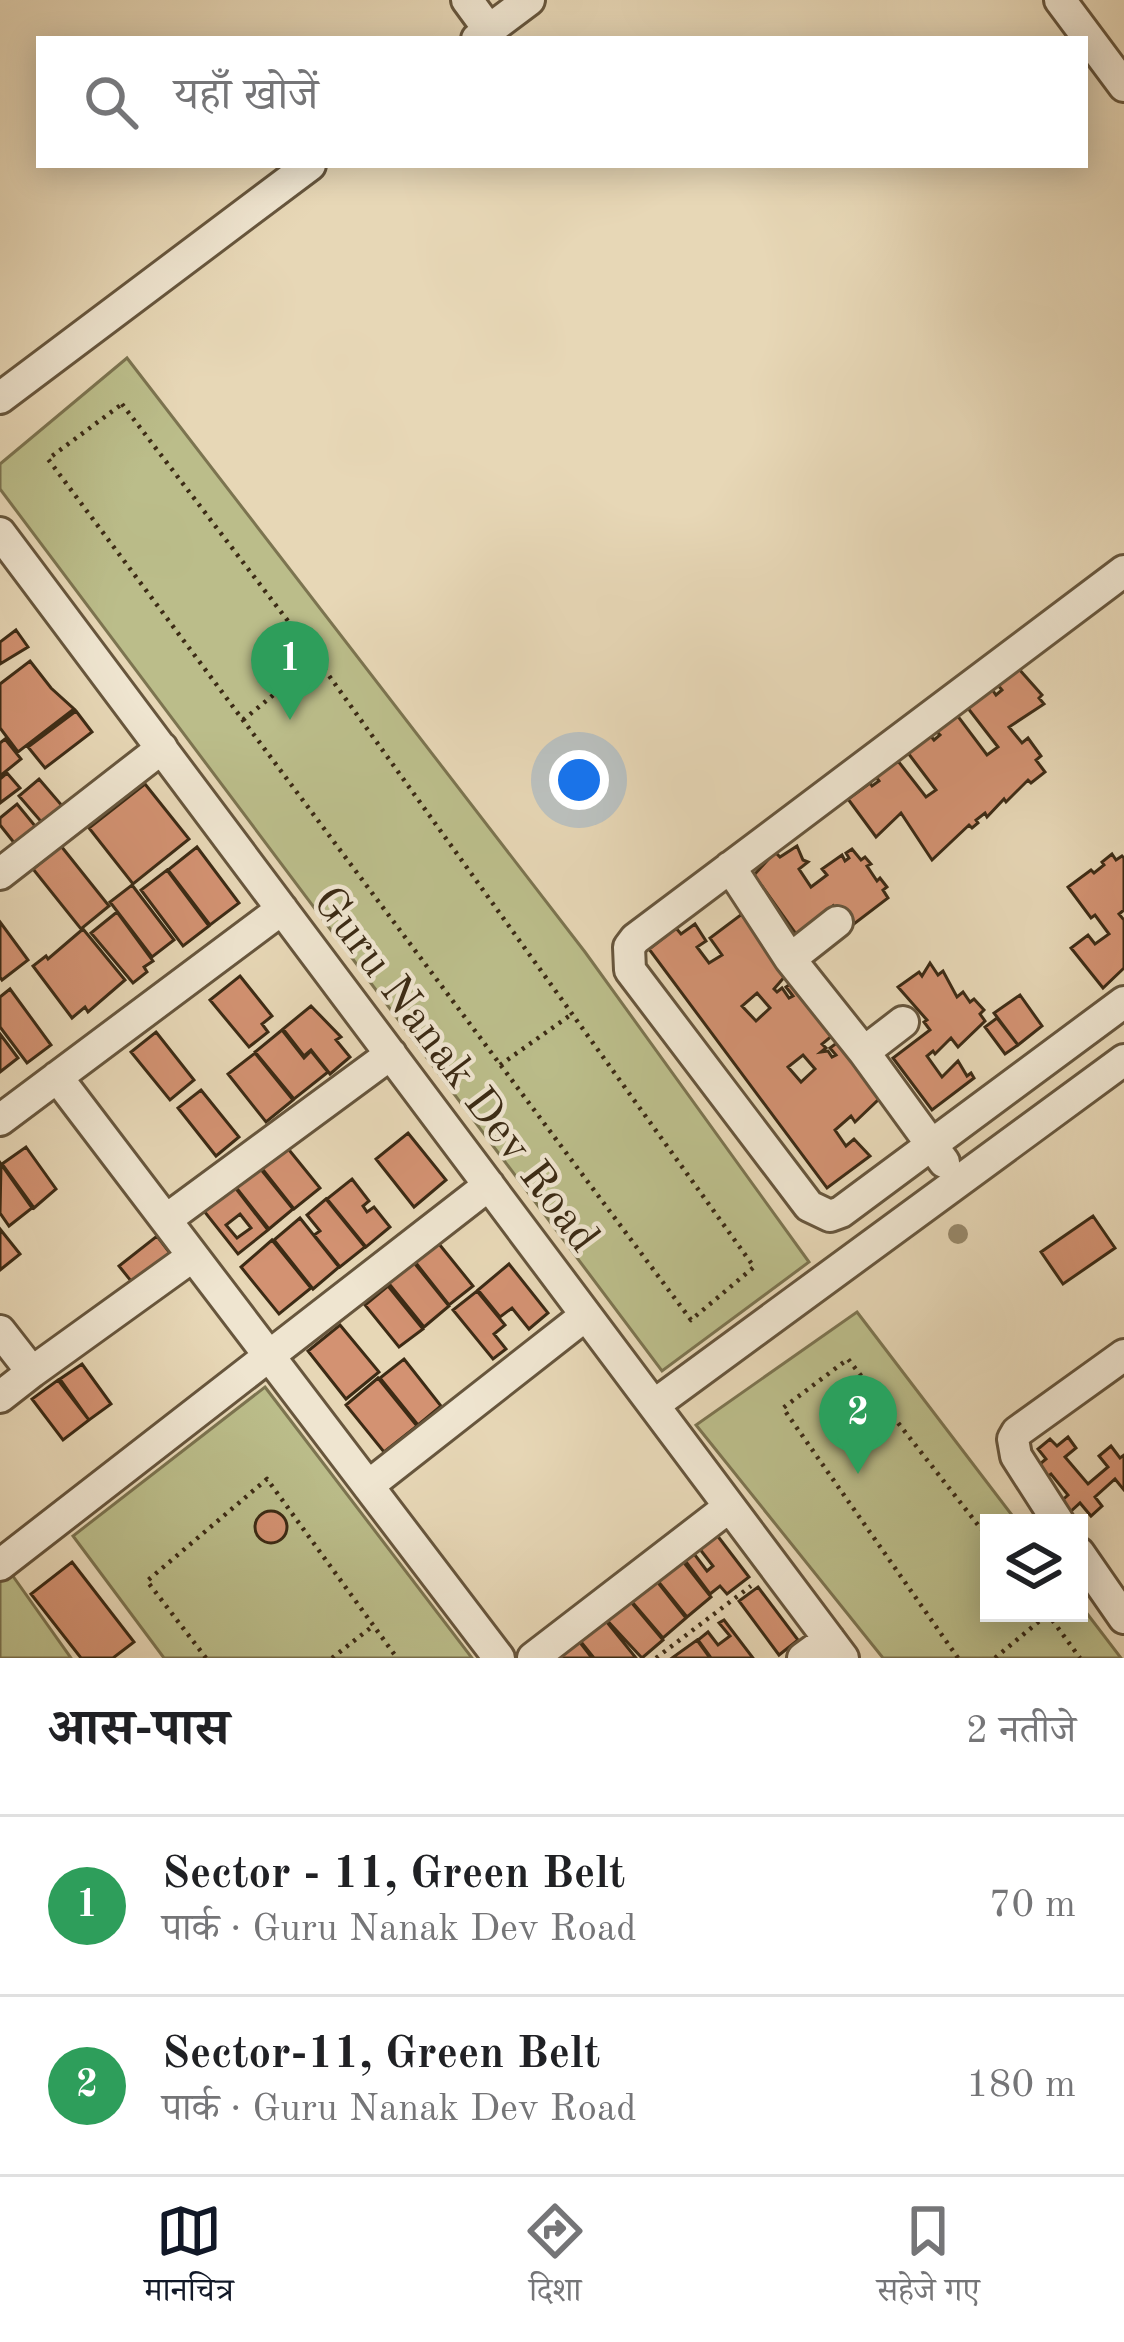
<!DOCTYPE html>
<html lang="hi">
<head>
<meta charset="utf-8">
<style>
  :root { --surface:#fff; --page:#f6f6f6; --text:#202124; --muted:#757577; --line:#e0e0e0; --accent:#111827 }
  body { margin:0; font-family:"Old Standard TT","Noto Serif Devanagari",serif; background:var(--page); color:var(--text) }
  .controls { position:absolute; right:36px; bottom:36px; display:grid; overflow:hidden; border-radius:0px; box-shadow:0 6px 30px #0003 }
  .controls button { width:108px; height:108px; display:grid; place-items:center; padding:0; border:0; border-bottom:3px solid var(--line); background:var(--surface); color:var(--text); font:60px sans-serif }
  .you { position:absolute; left:579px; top:780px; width:42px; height:42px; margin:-30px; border:9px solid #fff; border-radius:50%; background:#1a73e8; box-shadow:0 0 0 18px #1a73e833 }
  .badge { display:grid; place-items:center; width:78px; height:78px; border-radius:50%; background:var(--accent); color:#fff; font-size:39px; font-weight:700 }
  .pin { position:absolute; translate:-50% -99px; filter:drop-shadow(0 3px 6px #0008) }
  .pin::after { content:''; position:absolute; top:63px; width:42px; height:36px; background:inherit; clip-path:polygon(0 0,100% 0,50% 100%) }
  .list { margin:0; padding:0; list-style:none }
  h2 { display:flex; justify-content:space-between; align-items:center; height:156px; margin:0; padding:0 48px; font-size:51px }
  h2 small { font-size:39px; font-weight:400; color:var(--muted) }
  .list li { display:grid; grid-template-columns:78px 1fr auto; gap:36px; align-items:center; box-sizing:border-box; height:180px; padding:0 48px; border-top:3px solid var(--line) }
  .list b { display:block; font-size:45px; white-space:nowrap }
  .list p { margin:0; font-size:39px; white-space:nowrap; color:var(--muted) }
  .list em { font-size:39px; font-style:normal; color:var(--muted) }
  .icon { flex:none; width:66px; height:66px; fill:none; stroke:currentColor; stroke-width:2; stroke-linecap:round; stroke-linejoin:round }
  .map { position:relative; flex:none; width:1124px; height:1658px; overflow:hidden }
  .search { position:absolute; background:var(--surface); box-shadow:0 6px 30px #0003; left:36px; right:36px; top:36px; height:132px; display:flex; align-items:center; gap:30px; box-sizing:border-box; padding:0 42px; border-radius:0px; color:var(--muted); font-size:45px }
  .sheet { height:516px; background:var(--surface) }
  nav { display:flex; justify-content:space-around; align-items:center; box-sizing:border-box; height:168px; border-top:3px solid var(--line); background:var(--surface); font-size:33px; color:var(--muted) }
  nav a { display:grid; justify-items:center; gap:6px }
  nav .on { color:var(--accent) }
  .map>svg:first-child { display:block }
</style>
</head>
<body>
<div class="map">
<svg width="1124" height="1658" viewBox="0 0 1124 1658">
  <rect width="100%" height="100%" fill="#e7d7b6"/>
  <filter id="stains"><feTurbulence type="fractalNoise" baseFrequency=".00167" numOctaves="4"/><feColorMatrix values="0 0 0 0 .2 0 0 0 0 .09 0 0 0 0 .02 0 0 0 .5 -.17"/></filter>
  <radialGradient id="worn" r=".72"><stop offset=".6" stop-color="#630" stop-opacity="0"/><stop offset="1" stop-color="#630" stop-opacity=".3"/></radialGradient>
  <path fill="#bbbd8a" stroke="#7c7450" stroke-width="3" d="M127 358 585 952 809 1262 662 1371 0 489V464Z
    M857 1312 1018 1523H989V1613H1079V1603L1121 1658H883L696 1425Z
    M265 1387 472 1658H164L73 1536Z
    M10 1572 71 1658H0V1580Z"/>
  <path fill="#d39272" stroke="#3c2b15" stroke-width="3" fill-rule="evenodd" d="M16 630 28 647 0 664V642Z
    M30 661 51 688 74 709 18 752 0 728V684Z
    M1018 668 1042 695 1039 698 1044 704 1009 727 1022 743 1028 738 1041 756 1036 760 1045 772 1031 783 1028 780 1006 802 1004 799 987 817 985 813 976 820 978 823 972 828 969 825 932 860 901 813 876 837 848 799 870 783 872 786 879 781 876 777 898 761 926 797 936 790 908 753 930 735 934 740 940 735 936 731 957 715 987 755 998 747 967 707 991 688 996 695 1002 690 997 684Z
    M76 711 92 732 45 768 28 747Z
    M5 739 21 759 0 776V743Z
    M7 773 20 788 0 803V779Z
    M39 779 64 808 44 825 19 796Z
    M145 784 189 839 133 884 89 828Z
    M17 804 40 832 19 849 0 825V818Z
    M61 846 109 906 81 929 33 869Z
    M797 846 803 860 808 862 799 869 811 887 827 875 822 869 842 855 845 861 849 858 846 853 852 849 861 860 865 857 871 864 867 866 877 881 880 878 887 887 883 890 888 898 846 930 833 906 799 938 754 875 775 852 780 857Z
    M197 847 239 903 210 925 168 870Z
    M1112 854 1116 860 1122 856 1124 858V910L1119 914 1124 920V968L1103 988 1071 948 1088 935 1095 944 1109 934 1095 915 1091 918 1068 887 1091 870 1094 873 1104 865 1102 862Z
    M167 870 209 926 183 946 141 890Z
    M132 885 174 940 152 957 110 902Z
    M117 912 153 961 144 967 147 972 133 983 91 933Z
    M742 914 787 974 774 989 777 992 782 988 789 998 793 996 786 987 793 982 833 1035 822 1044 826 1048 821 1052 828 1051 832 1057 836 1055 830 1048 838 1042 880 1098 855 1122 851 1116 835 1130 846 1146 854 1139 870 1156 827 1188 649 949 676 928 681 934 695 924 706 941 697 947 709 963 722 955 710 938ZM757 993 770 1008 756 1021 742 1006ZM803 1055 815 1069 801 1082 788 1067Z
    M0 922 28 960 2 980 0 977Z
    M83 929 125 980 88 1012 85 1007 72 1018 33 966 46 956 48 959Z
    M930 963 938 975 943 971 957 997 963 992 970 1002 974 999 984 1010 980 1014 985 1021 958 1047 951 1038 935 1054 933 1051 927 1056 942 1077 958 1061 967 1076 971 1073 974 1078 932 1110 893 1058 930 1030 924 1022 927 1020 898 987 919 972 922 976Z
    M240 976 272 1016 262 1024 268 1032 249 1047 210 1000Z
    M10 989 51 1045 27 1063 0 1027V997Z
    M1020 995 1042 1026 1018 1045 994 1013Z
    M311 1006 341 1037 336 1040 350 1057 330 1074 311 1050 304 1056 283 1029Z
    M997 1018 1018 1045 1005 1054 985 1027Z
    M282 1030 304 1058 311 1051 328 1072 294 1099 255 1052Z
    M156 1032 194 1080 170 1100 131 1052Z
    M0 1034 18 1058 0 1072Z
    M255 1053 293 1100 266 1122 228 1074Z
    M201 1090 239 1137 216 1156 178 1108Z
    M408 1133 446 1180 414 1207 376 1159Z
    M281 1140 320 1188 294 1209 256 1161Z
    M26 1147 56 1189 34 1208 2 1164Z
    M255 1162 293 1209 269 1229 231 1181Z
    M1 1164 32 1208 9 1226 0 1213Z
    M352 1179 369 1201 363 1206 367 1212 374 1207 390 1227 366 1247 327 1199Z
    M234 1186 268 1230 238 1254 200 1206ZM240 1214 251 1228 237 1238 226 1225Z
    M326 1199 365 1247 340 1267 314 1235 320 1231 307 1215Z
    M1093 1216 1115 1248 1063 1284 1041 1252Z
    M300 1218 339 1267 313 1289 274 1240Z
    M0 1229 20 1254 0 1270Z
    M157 1236 176 1261 139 1291 119 1266Z
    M435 1239 473 1286 449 1305 412 1258Z
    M272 1240 311 1288 279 1314 241 1267Z
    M411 1259 449 1306 424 1327 386 1280Z
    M509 1264 548 1313 529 1329 512 1308 500 1317 478 1290Z
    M388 1286 423 1329 399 1347 365 1305Z
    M477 1291 505 1325 494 1334 506 1349 493 1359 453 1310Z
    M340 1325 379 1372 346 1399 308 1351Z
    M404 1359 441 1406 418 1425 380 1378Z
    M82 1364 111 1404 89 1420 60 1379Z
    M378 1378 417 1426 384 1452 346 1405Z
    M58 1380 89 1420 63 1440 32 1399Z
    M1068 1437 1076 1448 1065 1457 1088 1484 1108 1467 1099 1456 1111 1446 1120 1458 1124 1455V1490L1115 1479 1095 1497 1102 1506 1091 1516 1080 1503 1069 1513 1059 1503 1068 1495 1051 1474 1043 1480 1034 1469 1046 1459 1038 1449 1050 1439 1057 1446Z
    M255 1527a16 16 0 1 1 32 0a16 16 0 1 1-32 0Z
    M710 1526 749 1577 727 1594 720 1586 710 1594 677 1550 686 1543 707 1571 713 1566 692 1539Z
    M678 1555 711 1597 687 1617 653 1575Z
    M72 1562 134 1642 113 1658H81L31 1594Z
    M652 1575 686 1618 663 1638 627 1596Z
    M758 1587 798 1640 779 1655 739 1601Z
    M626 1596 663 1640 642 1658 603 1616Z
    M602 1616 636 1658H594L577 1637Z
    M724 1620 753 1658H711L698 1640 708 1632 718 1645 730 1636 719 1623Z
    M575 1636 592 1658H548Z
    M697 1640 710 1658H672Z"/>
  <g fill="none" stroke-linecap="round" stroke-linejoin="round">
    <defs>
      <path id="minor" d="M467 0 489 30
        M1060 0 1124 86
        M477 39 529 0
        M0 398 310 165
        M0 533 843 1658
        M1124 571 635 939 629 947 630 970 809 1206 830 1216 841 1212 1124 1002
        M730 867 790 959 837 922
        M0 874 162 748
        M790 959 864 1052
        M903 1022 864 1052 944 1162
        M57 1077 499 1658
        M0 1120 282 909
        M167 1219 391 1054
        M0 1331 32 1372 193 1256
        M0 1397 32 1372
        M654 1405 1124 1060
        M368 1486 586 1315
        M1059 1523 1016 1456 1013 1439 1017 1432 1124 1355
        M1079 1553 1124 1618
        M0 1565 489 1185
        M533 1658 729 1507
        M803 1658 829 1639"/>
    </defs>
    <use href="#minor" stroke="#67563d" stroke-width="36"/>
    <path stroke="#3c2b15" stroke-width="4.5" stroke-dasharray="3 6" stroke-linecap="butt" d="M122 404 317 659 754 1267 691 1320 48 459Z
      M243 720 317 659
      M500 1065 572 1014
      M1047 1613 1080 1658
      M206 1658 147 1581 267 1479 397 1658
      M332 1658 373 1626
      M656 1658 751 1586
      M958 1658 783 1408 848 1359 989 1539
      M995 1658 1048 1614"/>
    <use href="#minor" stroke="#efe5d0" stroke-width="30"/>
  </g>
  <circle fill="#97886a" cx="958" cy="1234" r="10"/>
  <g text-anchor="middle" stroke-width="9" stroke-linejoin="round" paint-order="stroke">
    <g font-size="45" fill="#3c2b15" stroke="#efe5d0">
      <text transform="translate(458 1068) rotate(53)" y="16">Guru Nanak Dev Road</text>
    </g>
  </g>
  <rect width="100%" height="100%" filter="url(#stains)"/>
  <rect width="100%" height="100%" fill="url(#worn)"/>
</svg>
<div class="controls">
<button><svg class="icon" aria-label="layers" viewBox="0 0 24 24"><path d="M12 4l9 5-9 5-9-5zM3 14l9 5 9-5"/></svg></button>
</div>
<div class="you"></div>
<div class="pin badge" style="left:290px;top:720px;background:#2e9e5b">1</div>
<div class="pin badge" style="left:858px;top:1474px;background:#2e9e5b">2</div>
<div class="search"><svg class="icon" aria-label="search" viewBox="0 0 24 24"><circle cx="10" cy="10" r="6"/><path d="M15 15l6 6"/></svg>यहाँ खोजें</div>
</div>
<section class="sheet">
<h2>आस-पास<small>2 नतीजे</small></h2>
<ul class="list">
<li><span class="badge" style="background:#2e9e5b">1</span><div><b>Sector - 11, Green Belt</b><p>पार्क · Guru Nanak Dev Road</p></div><em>70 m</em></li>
<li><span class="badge" style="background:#2e9e5b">2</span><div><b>Sector-11, Green Belt</b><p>पार्क · Guru Nanak Dev Road</p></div><em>180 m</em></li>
</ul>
</section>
<nav>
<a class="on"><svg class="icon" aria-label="map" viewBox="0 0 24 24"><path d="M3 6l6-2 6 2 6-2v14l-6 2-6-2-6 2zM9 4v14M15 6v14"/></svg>मानचित्र</a>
<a><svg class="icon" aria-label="directions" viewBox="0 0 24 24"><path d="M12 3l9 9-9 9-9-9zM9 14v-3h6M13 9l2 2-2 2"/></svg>दिशा</a>
<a><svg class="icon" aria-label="saved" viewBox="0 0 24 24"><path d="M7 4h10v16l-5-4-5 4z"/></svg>सहेजे गए</a>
</nav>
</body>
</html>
